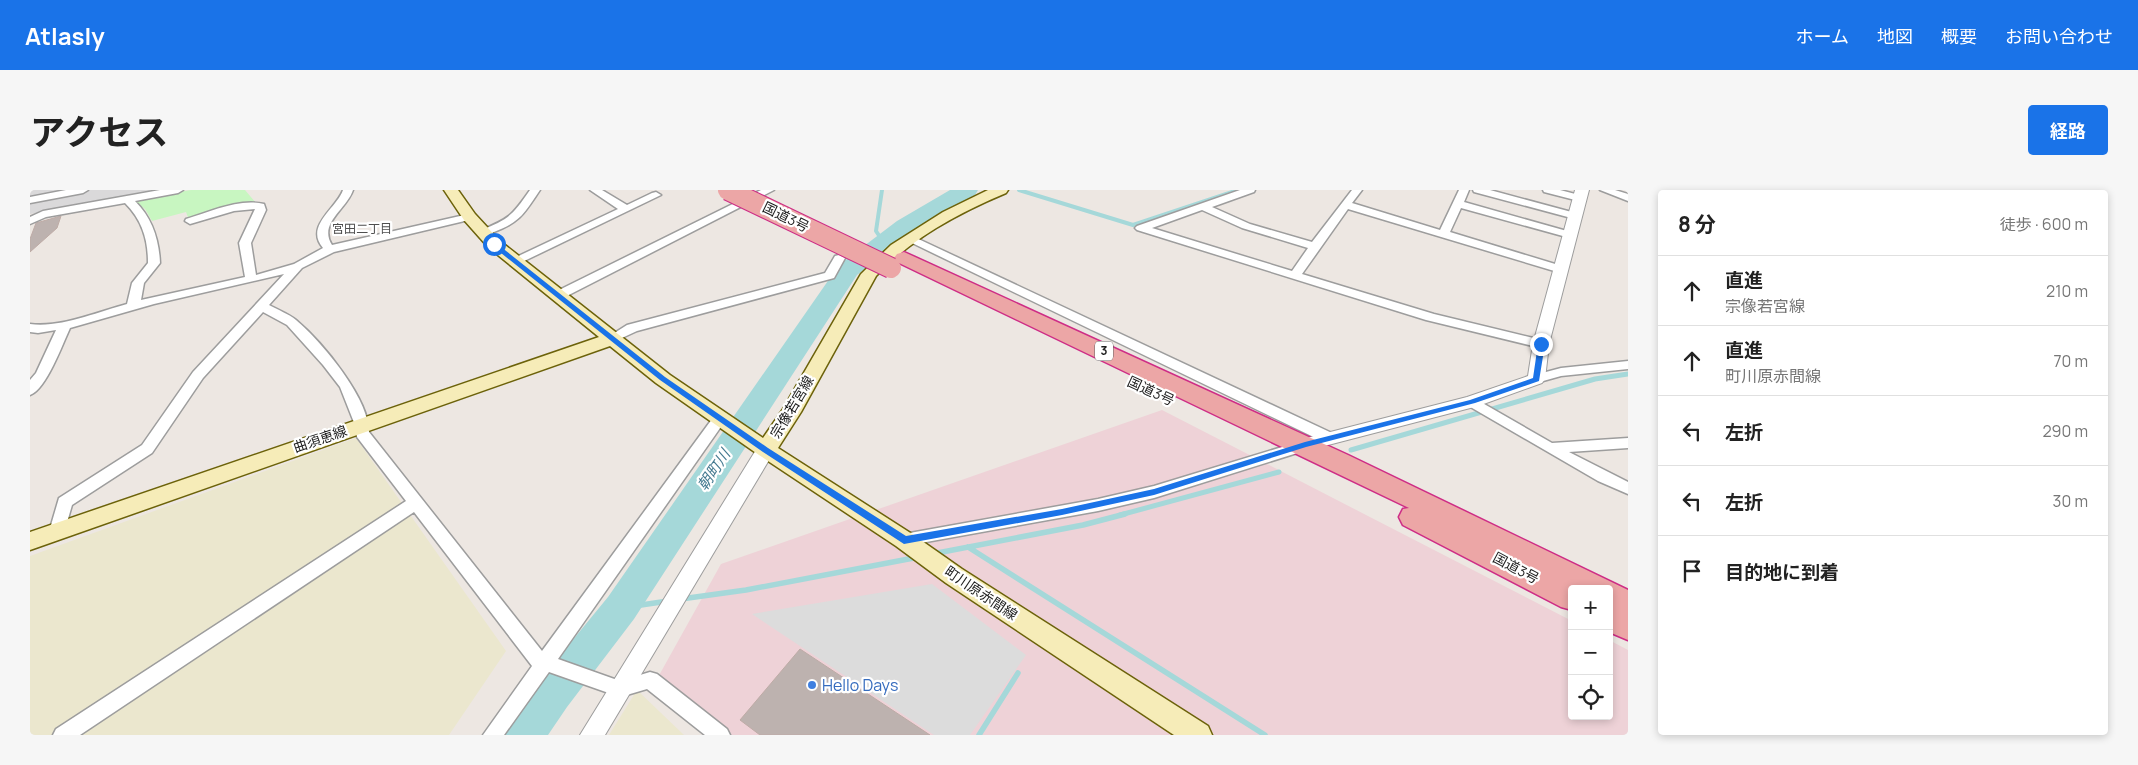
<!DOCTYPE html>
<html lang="ja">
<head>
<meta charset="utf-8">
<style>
  :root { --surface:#fff; --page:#f6f6f6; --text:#222; --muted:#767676; --line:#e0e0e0; --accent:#1a73e8 }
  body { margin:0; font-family:Manrope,"Noto Sans JP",sans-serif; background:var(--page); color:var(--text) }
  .controls { position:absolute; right:15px; bottom:15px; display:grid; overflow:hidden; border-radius:5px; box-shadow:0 2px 8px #0003 }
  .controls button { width:45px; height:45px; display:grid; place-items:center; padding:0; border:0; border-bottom:1px solid var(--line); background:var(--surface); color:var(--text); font:25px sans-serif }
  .stop { position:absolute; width:15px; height:15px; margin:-11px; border:4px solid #1a73e8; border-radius:50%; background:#fff }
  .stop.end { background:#1a73e8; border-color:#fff; box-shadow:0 1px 5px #0008 }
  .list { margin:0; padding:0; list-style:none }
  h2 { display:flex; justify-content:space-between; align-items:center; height:65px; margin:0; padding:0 20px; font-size:21px }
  h2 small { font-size:16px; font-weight:400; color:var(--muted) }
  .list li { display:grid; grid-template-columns:32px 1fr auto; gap:15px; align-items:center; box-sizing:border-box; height:70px; padding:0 20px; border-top:1px solid var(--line) }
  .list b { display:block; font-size:19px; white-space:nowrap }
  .list p { margin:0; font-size:16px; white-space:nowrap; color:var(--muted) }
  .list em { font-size:16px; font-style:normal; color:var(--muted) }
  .icon { flex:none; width:28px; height:28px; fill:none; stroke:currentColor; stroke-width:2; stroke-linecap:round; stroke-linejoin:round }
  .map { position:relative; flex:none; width:1598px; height:545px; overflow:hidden; border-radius:5px }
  header { display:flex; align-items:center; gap:30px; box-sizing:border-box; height:70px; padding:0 25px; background:var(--accent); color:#fff }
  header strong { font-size:24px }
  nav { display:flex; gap:28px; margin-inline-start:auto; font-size:18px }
  .intro { display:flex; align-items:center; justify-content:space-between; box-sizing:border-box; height:120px; padding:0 30px }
  h1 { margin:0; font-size:35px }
  .button { padding:12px 22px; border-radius:5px; background:var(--accent); color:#fff; font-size:18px; font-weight:700 }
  main { display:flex; gap:30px; padding:0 30px }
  aside { flex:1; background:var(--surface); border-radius:5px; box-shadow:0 2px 8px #0003 }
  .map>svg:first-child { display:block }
</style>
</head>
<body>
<header>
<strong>Atlasly</strong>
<nav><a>ホーム</a><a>地図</a><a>概要</a><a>お問い合わせ</a></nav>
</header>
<div class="intro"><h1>アクセス</h1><a class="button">経路</a></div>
<main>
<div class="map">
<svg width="1598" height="545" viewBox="0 0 1598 545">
  <rect width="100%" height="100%" fill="#ede7e2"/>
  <path fill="#dad9da" d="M0 0H131L0 24Z"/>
  <path fill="#eed2d7" d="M1132 220 1542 431V526H1579V450L1598 460V545H702L627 489 691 374Z"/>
  <path fill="#ebe7ce" d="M326 248 476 461 419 545H0V366Z
    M607 500 654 545H579Z"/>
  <path fill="#c8f6c1" d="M161 0H215L226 13 159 30 156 22 122 31 115 19 102 9Z"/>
  <path fill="#dcdcdc" d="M902 394 996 465 940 545H904L722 424Z"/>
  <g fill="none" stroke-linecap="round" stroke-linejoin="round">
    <path stroke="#a5d8d9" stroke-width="4" d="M852 0 846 41 852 50
      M989 0 1103 35 1208 0"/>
    <path stroke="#a5d8d9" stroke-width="5" d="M1321 260 1565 189 1598 184
      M1090 325 1249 282"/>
    <path stroke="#a5d8d9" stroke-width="5.5" d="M938 357 1235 545
      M902 364 1053 335 1095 324
      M651 409 716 400 889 367
      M591 418 638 411
      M949 545 988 483"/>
    <path fill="#a5d8d9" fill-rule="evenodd" d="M920 0H948L945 5 883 41 827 85 604 429 537 517 518 545H475L481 531 509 491 578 407 809 75 867 31Z"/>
  </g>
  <path fill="#bdb2af" stroke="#beaba6" d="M31 26 27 38 0 62V49L6 33Z
    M770 459 900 545H730L710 530Z"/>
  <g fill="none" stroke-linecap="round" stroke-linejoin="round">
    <defs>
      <path id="minor" d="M36 0H58L53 3 0 13V7Z
        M130 0H153L148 3 105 11C122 28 129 49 130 73L114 93 111 110 215 87 209 53 225 19 204 21 160 34 155 31 156 29C180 22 209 8 234 14L236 20 221 53 226 85 264 74 293 58C274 36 307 18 313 0H323C317 19 288 33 302 55L439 24 443 25 444 27 443 29 304 62 272 78 239 115C248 120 259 124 266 130 292 152 339 208 339 242L512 461 685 225H695L697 228 695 231 528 469 590 491 620 482 627 484 697 539 700 545H675L617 499 590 507 519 482 474 545H453L502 476 384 322 50 545H23L26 539 376 311 327 247 325 235 310 197 293 175 257 135 233 122 173 188 122 263 42 315 33 346 27 348 21 346 19 342 29 308 112 255 163 182 254 84 124 114 40 138C33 153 16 200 0 205V190L6 183 26 140 8 143 0 142V134C31 138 67 122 97 114L102 93 118 73C118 49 112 30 95 13L16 27 0 34V27L13 21Z
        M500 0H510C495 22 491 32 464 42 459 45 455 47 449 45L447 43 449 41C479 29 482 26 500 0Z
        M560 0H572L597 15 622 3 626 2 631 5 488 74H480L478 72 480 70 588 19Z
        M731 0H744L531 109 527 110 521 106 523 103Z
        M1210 0H1225L1224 2 1182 17 1220 34 1282 52 1322 0H1332L1322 13 1410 40 1429 0H1439L1434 12 1544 43 1546 45 1544 47 1540 48 1431 18 1420 42 1535 77 1537 79 1535 81 1531 83 1318 19 1272 84 1404 124 1516 151 1518 154 1511 158 1396 130 1107 40 1105 38 1107 36ZM1172 20 1212 38 1278 58 1262 81 1122 38Z
        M1443 0H1460L1549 24 1550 26 1545 29 1444 2Z
        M1513 0H1530L1553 6 1554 8 1549 11 1514 2Z
        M1570 0H1585L1598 4V11Z
        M882 46 1304 244 1306 248 1304 252H1294L878 51 876 49 878 47Z
        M809 65 815 68 804 88 607 141 581 153 575 149 597 135 795 83 805 66Z
        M1598 171V179L1531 186 1506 193 1501 192 1499 189 1501 186 1531 178Z
        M1442 207 1522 253 1598 248V258L1539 262 1598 292V304L1568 291 1437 215 1435 212 1437 209Z
        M1275 250 1280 251 1282 255 1280 259 1124 308 1068 321 874 356 868 355 866 350 868 345 874 344 1068 309 1124 296Z"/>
      <path id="tertiary" d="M1545 0H1559L1519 154 1515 189 1512 193 1448 216 1275 261 1269 260 1266 255 1269 250 1437 207 1498 186 1503 154Z
        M736 253 743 255 745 260 575 545H550L729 255Z"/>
      <path id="secondary" d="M414 0H428L445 24 470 51 640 185 733 248 753 219 831 84 861 55 913 22 958 0H978L976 3C928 23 882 48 846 86L771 222 748 258 882 344 932 379 1178 536 1182 545H1144L916 393 866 356 729 265 626 193 580 156 0 360V342L569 147 458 57 434 30Z"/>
      <path id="trunk" d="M874 62 1318 265 1598 400V450L1579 442V399H1542V420L1531 417 1373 335 1369 327 1373 319 1379 318 867 72 864 68 867 64Z"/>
    </defs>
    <use href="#minor" stroke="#9d9d9d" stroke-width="3"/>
    <use href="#tertiary" stroke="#9d9d9d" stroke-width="2"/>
    <use href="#secondary" stroke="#6c620a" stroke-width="3"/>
    <use href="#trunk" stroke="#ce2d86" stroke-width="3"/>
    <use href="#minor" fill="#fff" fill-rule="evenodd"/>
    <use href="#tertiary" fill="#fff" fill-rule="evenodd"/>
    <use href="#secondary" fill="#f6ecb8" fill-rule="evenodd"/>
    <use href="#trunk" fill="#eca6a6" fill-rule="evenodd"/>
    <defs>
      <path id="trunk-bridge" d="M698 0 861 78"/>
    </defs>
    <use href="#trunk-bridge" stroke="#ce2d86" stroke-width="22" stroke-linecap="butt"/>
    <use href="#trunk-bridge" stroke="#eca6a6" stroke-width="20"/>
  </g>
  <path fill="#1a73e8" d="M461 53H466L635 187 738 258 876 346 1032 319 1124 299 1275 252 1440 210 1503 188 1508 154 1511 152 1515 154 1509 191 1445 213 1276 257 1124 305 1032 325 874 354 733 262 630 190 461 55Z"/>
  <circle fill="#3f7fe0" stroke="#fff" stroke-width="2" cx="782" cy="495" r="5"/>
  <g text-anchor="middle" stroke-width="4.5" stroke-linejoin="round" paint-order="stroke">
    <g font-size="12" fill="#4f4f4f" stroke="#fff">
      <text x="332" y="43">宮田二丁目</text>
    </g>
    <rect fill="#fff" stroke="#606060" stroke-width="1" x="1065" y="151.5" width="18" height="19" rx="4"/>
    <g font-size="12" font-weight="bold" fill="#1c1c1c">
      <text x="1074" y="165">3</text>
    </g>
    <g font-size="14" fill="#1c1c1c" stroke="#fff">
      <text transform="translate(756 27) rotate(26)" y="5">国道3号</text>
      <text transform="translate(1121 201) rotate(25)" y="5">国道3号</text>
      <text transform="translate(762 217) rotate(-59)" y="5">宗像若宮線</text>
      <text transform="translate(290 249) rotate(-19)" y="5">曲須恵線</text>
      <text transform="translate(1486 378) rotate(28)" y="5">国道3号</text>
      <text transform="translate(951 403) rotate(34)" y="5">町川原赤間線</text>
    </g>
    <g font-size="15" font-style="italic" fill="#457a90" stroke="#fff">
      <text transform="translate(684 280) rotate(-56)" y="5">朝町川</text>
    </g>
    <g font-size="16" fill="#366cbe" stroke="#fff" text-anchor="start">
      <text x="792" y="501">Hello Days</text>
    </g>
  </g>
</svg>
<div class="controls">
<button>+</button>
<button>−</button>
<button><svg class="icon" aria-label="locate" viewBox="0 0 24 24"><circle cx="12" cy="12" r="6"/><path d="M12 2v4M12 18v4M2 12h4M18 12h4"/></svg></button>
</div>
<div class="stop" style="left:464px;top:54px"></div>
<div class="stop end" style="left:1511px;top:154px"></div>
</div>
<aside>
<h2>8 分<small>徒歩 · 600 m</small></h2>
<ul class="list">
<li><svg class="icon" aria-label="ahead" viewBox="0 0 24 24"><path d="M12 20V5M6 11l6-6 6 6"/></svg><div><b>直進</b><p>宗像若宮線</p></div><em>210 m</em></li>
<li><svg class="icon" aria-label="ahead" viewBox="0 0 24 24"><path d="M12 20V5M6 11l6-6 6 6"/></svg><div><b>直進</b><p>町川原赤間線</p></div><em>70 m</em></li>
<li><svg class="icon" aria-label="left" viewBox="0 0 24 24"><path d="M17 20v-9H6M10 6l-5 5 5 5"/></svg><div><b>左折</b></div><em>290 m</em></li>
<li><svg class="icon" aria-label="left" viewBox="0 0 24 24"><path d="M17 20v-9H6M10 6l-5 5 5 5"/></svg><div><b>左折</b></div><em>30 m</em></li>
<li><svg class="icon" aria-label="arrive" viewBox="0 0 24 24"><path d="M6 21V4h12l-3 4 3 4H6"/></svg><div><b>目的地に到着</b></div></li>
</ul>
</aside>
</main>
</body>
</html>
